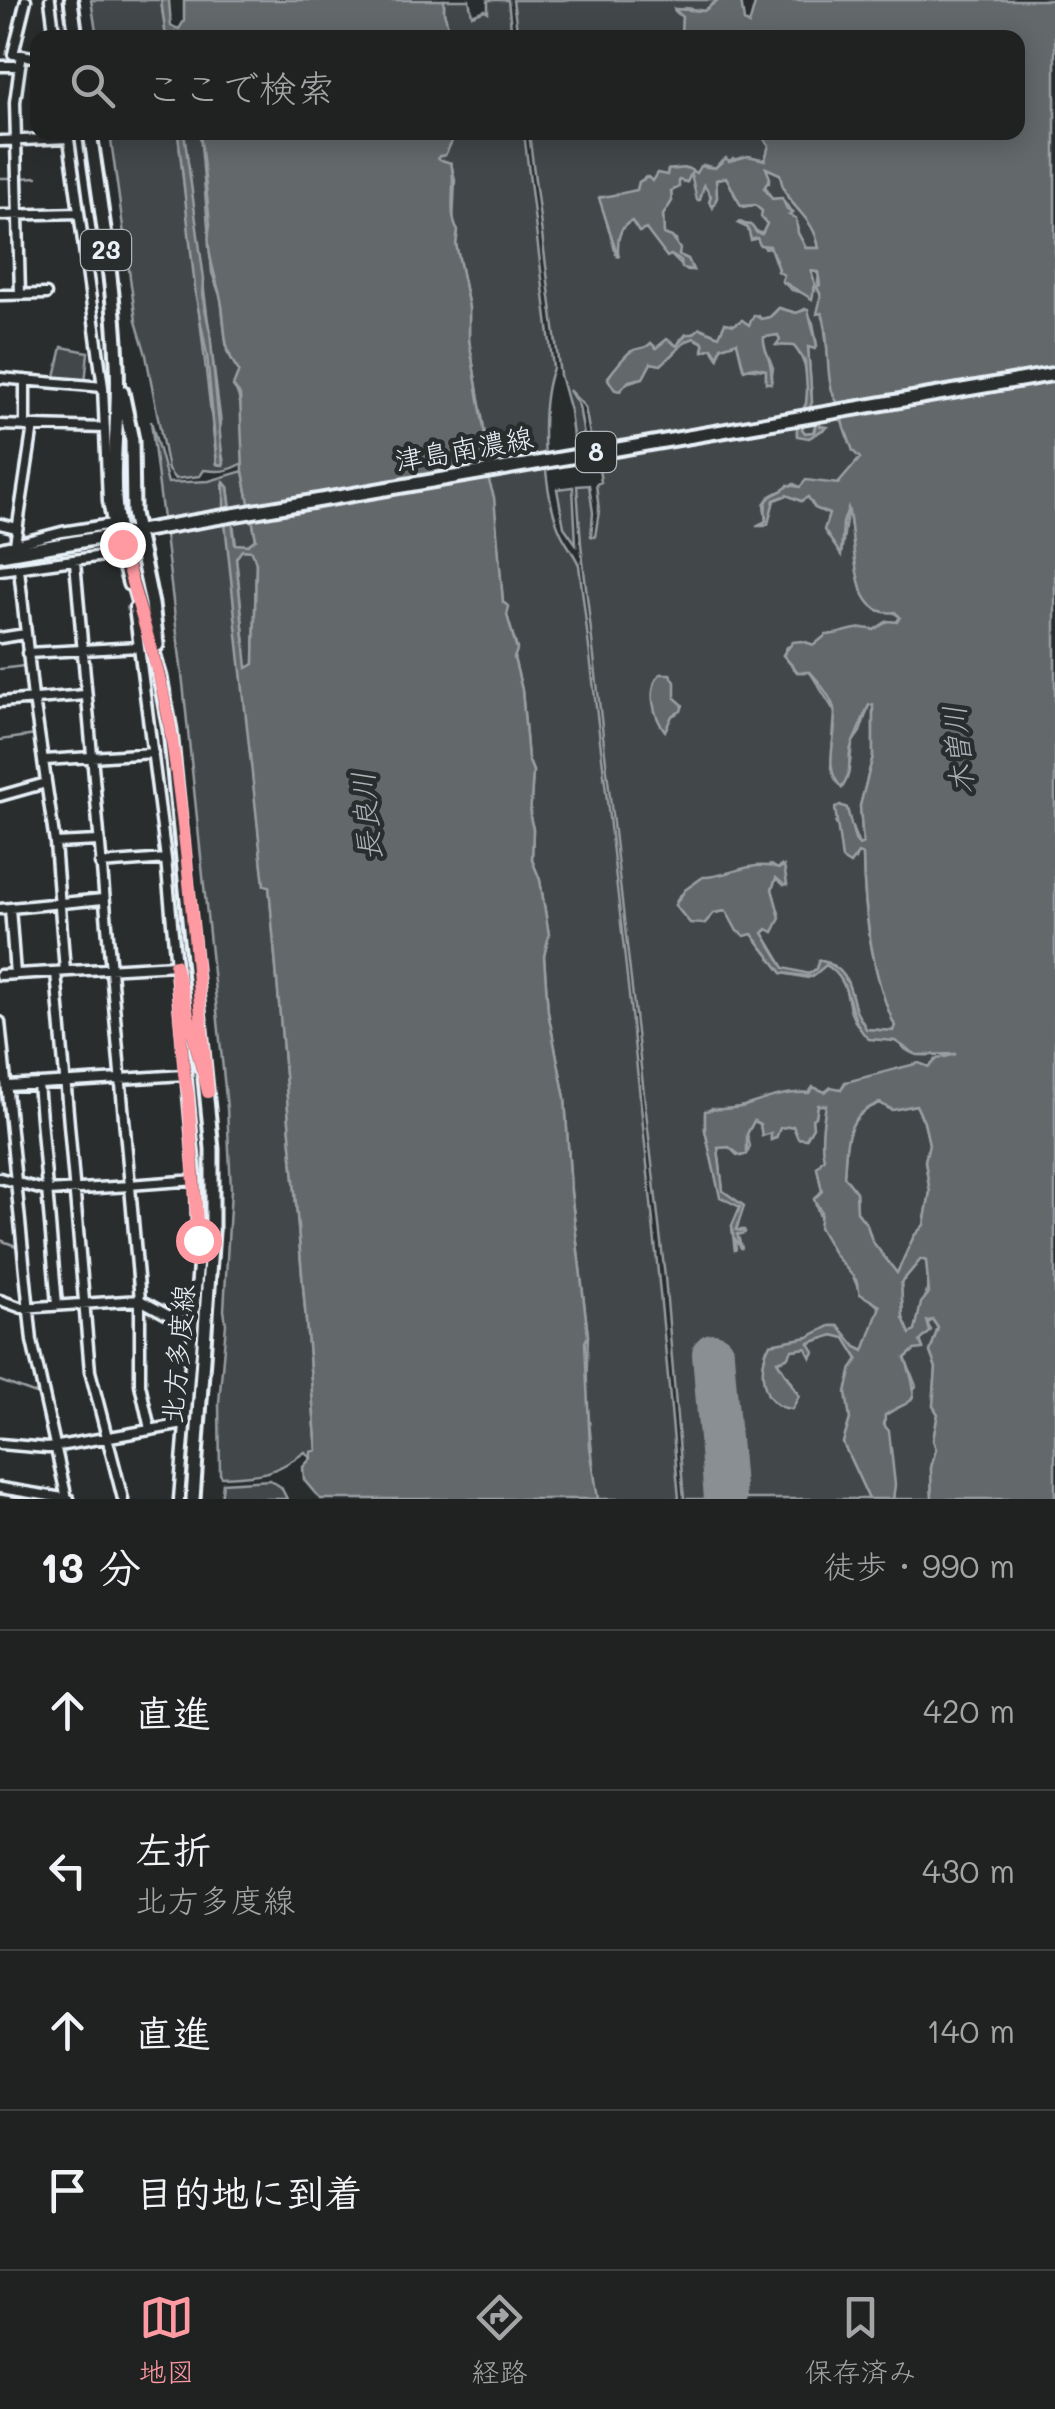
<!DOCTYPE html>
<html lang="ja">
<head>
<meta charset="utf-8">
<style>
  :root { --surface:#202222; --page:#2d2f2f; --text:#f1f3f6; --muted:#a2a4a5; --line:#3d3f40; --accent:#ff9aa2 }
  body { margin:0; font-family:Mali,"Klee One",sans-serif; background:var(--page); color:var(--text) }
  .stop { position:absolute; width:30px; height:30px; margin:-22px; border:8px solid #ff9aa2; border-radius:50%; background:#fff }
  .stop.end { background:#ff9aa2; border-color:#fff; box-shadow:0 2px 10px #0008 }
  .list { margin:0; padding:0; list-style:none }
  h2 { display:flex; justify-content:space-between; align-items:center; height:130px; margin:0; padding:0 40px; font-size:42px }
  h2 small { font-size:32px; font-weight:400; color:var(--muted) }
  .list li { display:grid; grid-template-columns:65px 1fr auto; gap:30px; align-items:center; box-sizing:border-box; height:160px; padding:0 40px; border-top:2px solid var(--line) }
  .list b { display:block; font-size:38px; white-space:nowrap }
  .list p { margin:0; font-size:32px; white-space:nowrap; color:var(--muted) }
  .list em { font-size:32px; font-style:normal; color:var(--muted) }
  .icon { flex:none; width:55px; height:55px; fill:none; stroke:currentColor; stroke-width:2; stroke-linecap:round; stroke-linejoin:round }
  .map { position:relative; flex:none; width:1055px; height:1499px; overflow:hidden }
  .search { position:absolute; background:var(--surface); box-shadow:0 5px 25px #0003; left:30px; right:30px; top:30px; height:110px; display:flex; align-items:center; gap:25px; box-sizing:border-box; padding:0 35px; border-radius:20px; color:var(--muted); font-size:38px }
  .sheet { height:770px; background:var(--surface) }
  nav { display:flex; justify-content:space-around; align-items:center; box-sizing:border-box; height:140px; border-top:2px solid var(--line); background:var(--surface); font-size:28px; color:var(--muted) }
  nav a { display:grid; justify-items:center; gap:5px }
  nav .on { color:var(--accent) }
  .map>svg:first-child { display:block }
</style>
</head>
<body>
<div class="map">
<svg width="1055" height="1499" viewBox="0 0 1055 1499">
  <rect width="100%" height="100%" fill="#2a2d2e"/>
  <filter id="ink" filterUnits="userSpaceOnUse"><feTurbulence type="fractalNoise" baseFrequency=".01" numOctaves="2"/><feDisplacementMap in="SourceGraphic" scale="20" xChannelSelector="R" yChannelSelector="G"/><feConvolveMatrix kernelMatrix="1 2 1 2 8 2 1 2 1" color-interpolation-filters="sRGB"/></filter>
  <g filter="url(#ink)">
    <path fill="#424648" stroke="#959ca0" stroke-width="2.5" d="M91 0H161L166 37H97Z
      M444 0H469L472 15 485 10 488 12V0H508L512 37H451L444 12Z
      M513 0H718L704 11 686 8 675 11 682 17 681 38 518 37Z
      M110 133H178C191 244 204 352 217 464L220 465 224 463 218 435 221 424 184 133H200L212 273 221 298 227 351 239 371 234 387C244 399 244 448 243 463 228 472 219 472 204 470L200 476 175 479 168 470 146 355 136 321Z
      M456 133H524L553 368C538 407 543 492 560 531 565 543 574 553 579 565 617 876 652 1187 679 1499H598L595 1485 586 1388 588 1336 571 1191 565 1098 548 1012 544 956 549 935 540 880 532 860 533 829 530 817 533 771 528 759 522 690 514 658 517 649 503 602 494 503 487 475 486 441 469 340V308L456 244 458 231 453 224 455 180 451 163 439 160 438 157 445 155Z
      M529 133H759L769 145 765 160 748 156 739 161 733 158 729 162 722 160 715 168 703 165 696 173 687 168 668 170 667 175H659L652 181 646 177 639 182 637 190 617 197H600L616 254 619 257C615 244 618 225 632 221L639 232 646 229 667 256 671 255 686 270H693L688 259 679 255 676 240 664 234 663 215 672 201 671 191 678 188 679 180 687 182 691 174 700 195 703 184 708 188 713 207 717 197 716 180 723 177 728 179 735 196 743 207 755 205 762 211V217L767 224 762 234 739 221 748 228 751 240 757 238 765 248 770 247 778 270 784 275 782 281 792 290 809 294 815 291 808 264 813 263V269L819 275 817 288 821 295C816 307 823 315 827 328L825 331 832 387 838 403 818 415 813 432 805 433 802 429 804 416 812 402 808 347 817 346 813 323 805 309 797 313 779 308 770 317 761 319 759 316 751 320 749 325 742 320 734 325 725 323 719 336C706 331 694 333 681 339L677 346 671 341 656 348 651 343 643 351 630 352 608 377 613 387 643 378 651 363 661 365 686 341 694 338 703 343V351L712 348 718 357 721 347 737 342 743 368 766 370V381L771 383 773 368 763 343 764 337 778 335 780 339 777 345 794 346C806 360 811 384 806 403 802 416 796 421 797 435L809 438 826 428 820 426 819 419 840 415 847 436 861 458 838 484 815 483 800 487 794 484 769 497 764 504 766 521 756 526H765L774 500 787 495 801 501 808 497 815 508 829 514 825 530 841 554 848 507 861 589 900 617 897 622H886L874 630C860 626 845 638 831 634L814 645 805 642 787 647 783 655 797 672H810L835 712 831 768 841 787 850 763 852 743 860 732 869 705 873 704V756L860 806 863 843 859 845 847 815 835 822 855 859 858 852 863 855C864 910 872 975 895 1026L893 1031 866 1029C863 1022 857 1015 855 1008 849 983 846 967 819 960L816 969 809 974 784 969 763 933 780 918 772 889 776 878 787 884 781 866 778 869 771 865 718 879 710 877 679 896 675 905 686 918 704 924 714 913 726 911 752 934 782 973 808 978 826 965C856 983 841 1006 859 1027 868 1039 883 1037 895 1041 901 1043 902 1048 908 1051 920 1059 941 1054 955 1051L956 1055 935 1060 931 1067C900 1061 875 1080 845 1082L841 1089 825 1092 813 1087 809 1093C778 1090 736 1115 712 1108L705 1114V1130L720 1195 740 1207 732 1226 736 1250 735 1239 742 1248 737 1235 744 1233V1230H736L744 1206 723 1191 718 1148 729 1147 737 1155 747 1154 750 1146 747 1134 754 1121 760 1124 762 1136 771 1132V1140L776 1138 780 1127 793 1126 798 1138 806 1139 813 1127 812 1119 816 1116 818 1105H827C822 1122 822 1142 824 1159L817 1167 822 1191 814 1199 830 1247 850 1269 858 1288 880 1308 865 1351 856 1347 839 1326H830C814 1340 788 1340 767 1349 761 1365 764 1379 768 1396L791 1409 797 1392 777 1361 785 1359 792 1350 806 1348 811 1358 809 1343 833 1335 845 1338 858 1359 847 1387 850 1419 843 1443 869 1499H684L665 1277 581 544 577 486 589 485 593 513 591 536 595 537 599 511 596 484 601 482 594 436 590 435 585 407 569 390 579 406 584 436 573 437 570 411 560 375Z
      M766 168 780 174 788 198 814 227 819 248H806L798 233 796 221 789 215 792 211 780 198 772 199 764 184 769 183Z
      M62 347 88 352 85 384 54 381Z
      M151 421 168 483 209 481 243 471 256 539 248 545H236L228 487 223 484 264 885H269L317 1451 311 1458 305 1452C273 1475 261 1475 222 1477L220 1474 219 1403 226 1324 224 1310 231 1190 227 1108 183 683Z
      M573 487 576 544 564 527 557 489Z
      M242 550 252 551 256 559 254 664 249 668 244 663 245 646 236 558Z
      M880 1103 891 1110 916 1105 924 1122 929 1144 925 1161 930 1192 924 1225 914 1236 897 1274 872 1241 867 1225 857 1212 856 1192 844 1176C847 1144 842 1117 880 1103Z
      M921 1259 926 1261C932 1297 922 1299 915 1331L910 1334 903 1318 901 1283Z
      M933 1320 938 1328 930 1352 936 1368 933 1406 938 1414 933 1440 936 1448 931 1468 932 1499H893C898 1470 882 1442 885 1415L899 1407 916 1386 905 1358 914 1350 923 1348 920 1340 931 1330 927 1324Z
      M270 1480 281 1487 287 1499H221L223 1483Z"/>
    <path fill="#63686b" stroke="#989fa3" stroke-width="2.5" fill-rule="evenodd" d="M161 0H169L171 26 179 29 184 21V0H444V12L451 37 185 38 175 33 173 37H166Z
      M718 0H741L744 21 749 25 756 0H1055V1499H932L931 1468 936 1449 933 1440 938 1414 933 1406 936 1368 930 1352 938 1328 933 1320 927 1321 930 1332 920 1341 923 1349 914 1350 905 1358C908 1363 908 1368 910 1373 920 1407 909 1399 885 1415L884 1425 889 1431 895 1485 893 1499H869L843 1443 850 1419 846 1392 852 1368 858 1359 845 1338 833 1335 809 1343 814 1352 811 1358 806 1348 792 1350 787 1358 777 1361 799 1396 792 1409C760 1407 757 1366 770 1344L808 1337 830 1326H838L856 1347 864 1351 880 1306 860 1294 856 1280 835 1255 819 1227 821 1212 814 1199 822 1191 817 1167 824 1158C820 1143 823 1121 826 1105H818L816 1116 812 1119 813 1127 806 1139 798 1138 793 1126 780 1128 776 1138 771 1140V1133L762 1136 760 1124 754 1121 747 1134V1154L741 1156 729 1147 718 1148 723 1191 744 1206 736 1230 746 1232 737 1234 742 1249 735 1239V1251L732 1226 740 1207 720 1197 705 1130V1111C716 1108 732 1110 745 1106 765 1099 787 1091 809 1093L813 1087 825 1092 831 1087 841 1089 846 1082 919 1063 929 1067 937 1059 956 1054 917 1055 895 1041 869 1039C845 1019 855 981 826 965L812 977 782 973 752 934 745 936 737 931 726 911 714 913 704 924 690 923 675 905 685 890 703 877C725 878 756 858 778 869L784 866 787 884 784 885 776 878 772 889 780 918 773 932 767 929 763 933 784 968 809 974 816 969 819 960C846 967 849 983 855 1008 857 1015 863 1022 866 1029L893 1031 895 1026C872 976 864 910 863 855L858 853 850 864 842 859 835 808 840 805 847 808 855 840 859 845 863 843 860 806 873 756V705H869C863 717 859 730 853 742 845 758 855 769 842 788 821 768 838 737 835 712 833 700 819 681 810 672H798L783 655 793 642 802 641 814 645 826 635C842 635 857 624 874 630L888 621 897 622 900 617 895 612C849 620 856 538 848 508L843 523 841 555 824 530 829 514 815 508 808 497 801 501 787 495 774 500 768 524 756 526 766 521C766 515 764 506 767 501 771 492 783 494 788 485L800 487 806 480 838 484 860 458 853 451 840 415 819 419 820 426 827 427 809 438 797 436V419L806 404 807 390 805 361 794 346 776 345 780 340 778 335 764 337C762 350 774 361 771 383H766V370L753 367 744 370 737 342 721 347 718 357 712 348 704 351 703 342 694 338 686 341 661 365 651 363 643 378 629 381 620 391 615 390 608 379C610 373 625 356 630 352 638 346 644 351 651 343L656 348 667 339 677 346 686 334H693L700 328 719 336 725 323 734 325 742 320 749 325 754 315 761 319 770 317 779 308 796 313 808 309 817 346 815 349 808 347 812 402 802 429 805 433 814 432 818 415 838 403C823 385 831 334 822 313L817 314 821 296 817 287 820 285 818 272 811 271 815 284 812 299 782 281 784 275 777 271 779 269 770 246 760 245 757 238 751 240 748 228 737 223 751 225 757 233 762 234 767 224 761 217 762 211 755 205 741 206 726 177 716 180 717 197 713 207 709 202 711 196 704 185 700 200H697L691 174 687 182 679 180V187L671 191 672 201 663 215 664 234 672 237 680 249 679 255 688 259 693 270 682 268 681 261 671 255 667 257 646 229 639 232 632 221C616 227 618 247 618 257L599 198 637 190 639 182 648 177 652 181 657 173 667 175 668 170 687 168 696 173 700 166 715 168 726 158 729 161 748 156 765 160 769 145 759 133 1018 132V38H699L695 33 681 37 682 17 675 9 704 11ZM766 168 780 174C784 208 813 212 819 248H806L798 233 796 218 789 215 793 212 787 209 782 198 772 199 764 188 770 178ZM880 1103 893 1110 916 1105 924 1122 929 1144 925 1161 930 1192 924 1225 914 1236 897 1273 872 1241 867 1225 857 1212 856 1192 844 1176C847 1144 843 1116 880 1103ZM921 1259 926 1261 929 1293 921 1303 915 1331 910 1334 903 1318 901 1283Z
      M178 133H184L204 279 203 299 210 332 223 465 217 464 207 355 196 297Z
      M200 133H456L445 155 439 156 438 159 451 163C457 184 447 214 458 231L456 244 469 308V340L486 441 487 475 494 497 503 602 509 607 507 615 517 650 514 658 522 690 528 759 533 771 530 817 533 829 532 860 540 880 549 935 544 956 548 1012 565 1098 571 1192 588 1336 585 1342 590 1447 598 1499H320L304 1480 303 1467 311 1458V1452L317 1450 269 886 264 885 224 514V482L228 487 235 544 248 545 256 539 243 471 240 395 233 386 239 371C220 347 227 322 220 295 214 272 205 247 210 224ZM242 550 252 551 256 563 254 664 247 668 236 558Z
      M660 674H670L675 682V698L683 705 681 711 672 716 665 731C653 716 647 688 660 674Z"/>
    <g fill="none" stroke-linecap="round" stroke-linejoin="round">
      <path stroke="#989fa3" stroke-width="2.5" d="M0 178H12
        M20 178 37 177
        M0 669 24 666
        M0 740 36 735
        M5 1110 12 1176
        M13 1187 23 1304
        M0 1240 16 1246
        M24 1312 38 1392
        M0 1381 39 1395 49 1443
        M35 1451 52 1453 61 1494"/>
      <path stroke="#898f93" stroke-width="42" d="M713 1354 725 1499"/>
      <defs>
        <path id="minor" d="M50 0 55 38
          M22 55 13 54 26 0
          M0 66H20L22 55 38 58
          M68 132 103 387 108 501 114 533
          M0 141 69 138
          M0 215 79 213
          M20 294 15 102 20 66
          M0 295 46 294
          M0 378 103 387
          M25 380V426
          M0 425 105 428
          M0 524 17 528
          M15 544 33 426
          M117 546 128 585
          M0 548 62 532 112 524
          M75 562 140 1300V1384L150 1429
          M19 569 33 698
          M0 570 118 554
          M134 608 166 859 196 1180 198 1265 179 1499
          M0 638 25 634
          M27 653 139 647
          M34 699 55 843 98 841
          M0 702 85 695
          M45 760 153 753
          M0 796 46 783
          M55 843 65 971
          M100 864 166 859
          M10 908 15 974
          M0 909 103 899
          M56 972 90 1371 123 1499
          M0 975 175 965
          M180 989 200 1068
          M0 1022 32 1341 67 1499
          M38 1084 57 1305
          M8 1086 184 1075
          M0 1178 47 1191 130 1186
          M129 1185 196 1180
          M0 1300 22 1308 140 1300 192 1328
          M0 1444 47 1448 184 1424
          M0 1488 69 1499"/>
        <path id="primary" d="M71 0 76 38
          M90 132C101 209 114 286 117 363 120 418 109 471 118 526
          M122 392 132 440 133 513 152 604 157 645
          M122 544 160 677 170 730 212 1149V1232L193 1499
          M0 555 1055 374"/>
      </defs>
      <use href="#minor" stroke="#e8f1f8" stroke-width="15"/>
      <use href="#primary" stroke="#e8f1f8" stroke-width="19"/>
      <use href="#minor" stroke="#2a2d2e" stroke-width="8"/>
      <use href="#primary" stroke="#2a2d2e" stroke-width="11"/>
    </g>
  </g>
  <g fill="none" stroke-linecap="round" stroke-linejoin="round" filter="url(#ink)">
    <path stroke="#ff9aa2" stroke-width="12" d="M122 544C136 606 160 665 170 728 189 848 196 971 208 1092L175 965 184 1074 188 1094 198 1240"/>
  </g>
  <g text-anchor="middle" stroke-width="9" stroke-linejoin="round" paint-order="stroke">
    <g fill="#2a2d2e" stroke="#afb6bb" stroke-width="2.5">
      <rect x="81" y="230" width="50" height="40" rx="8"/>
      <rect x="576" y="432" width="40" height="40" rx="8"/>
    </g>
    <g font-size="25" font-weight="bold" fill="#e8f1f8">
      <text x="106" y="259">23</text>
      <text x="596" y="461">8</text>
    </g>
    <g font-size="28" fill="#e8f1f8" stroke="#2a2d2e">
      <text transform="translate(464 449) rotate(-10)" y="10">津島南濃線</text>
      <text transform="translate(178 1354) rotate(-85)" y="10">北方多度線</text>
    </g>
    <g font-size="30" font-style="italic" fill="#acb3b9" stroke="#2a2d2e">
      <text transform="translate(959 750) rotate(-96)" y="10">木曽川</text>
      <text transform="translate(367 816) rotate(-95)" y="10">長良川</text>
    </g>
  </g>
</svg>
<div class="stop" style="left:198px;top:1240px"></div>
<div class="stop end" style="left:122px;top:544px"></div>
<div class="search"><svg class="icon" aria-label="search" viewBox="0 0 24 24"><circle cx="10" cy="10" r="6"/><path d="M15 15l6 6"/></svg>ここで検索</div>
</div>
<section class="sheet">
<h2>13 分<small>徒歩 · 990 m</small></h2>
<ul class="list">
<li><svg class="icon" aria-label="ahead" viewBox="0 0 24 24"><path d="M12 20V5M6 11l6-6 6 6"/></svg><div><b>直進</b></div><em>420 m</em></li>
<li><svg class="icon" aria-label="left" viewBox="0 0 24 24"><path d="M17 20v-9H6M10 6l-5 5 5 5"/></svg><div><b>左折</b><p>北方多度線</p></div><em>430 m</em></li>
<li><svg class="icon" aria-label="ahead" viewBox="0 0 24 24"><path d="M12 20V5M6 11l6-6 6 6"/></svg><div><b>直進</b></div><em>140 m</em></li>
<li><svg class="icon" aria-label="arrive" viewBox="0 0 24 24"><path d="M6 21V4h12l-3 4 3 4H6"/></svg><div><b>目的地に到着</b></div></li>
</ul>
</section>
<nav>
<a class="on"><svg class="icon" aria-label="map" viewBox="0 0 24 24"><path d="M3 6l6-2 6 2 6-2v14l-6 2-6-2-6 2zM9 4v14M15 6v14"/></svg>地図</a>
<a><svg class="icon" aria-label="directions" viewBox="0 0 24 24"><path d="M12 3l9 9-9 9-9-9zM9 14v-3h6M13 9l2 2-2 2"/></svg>経路</a>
<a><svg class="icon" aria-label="saved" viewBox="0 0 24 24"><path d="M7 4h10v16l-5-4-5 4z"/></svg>保存済み</a>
</nav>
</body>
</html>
